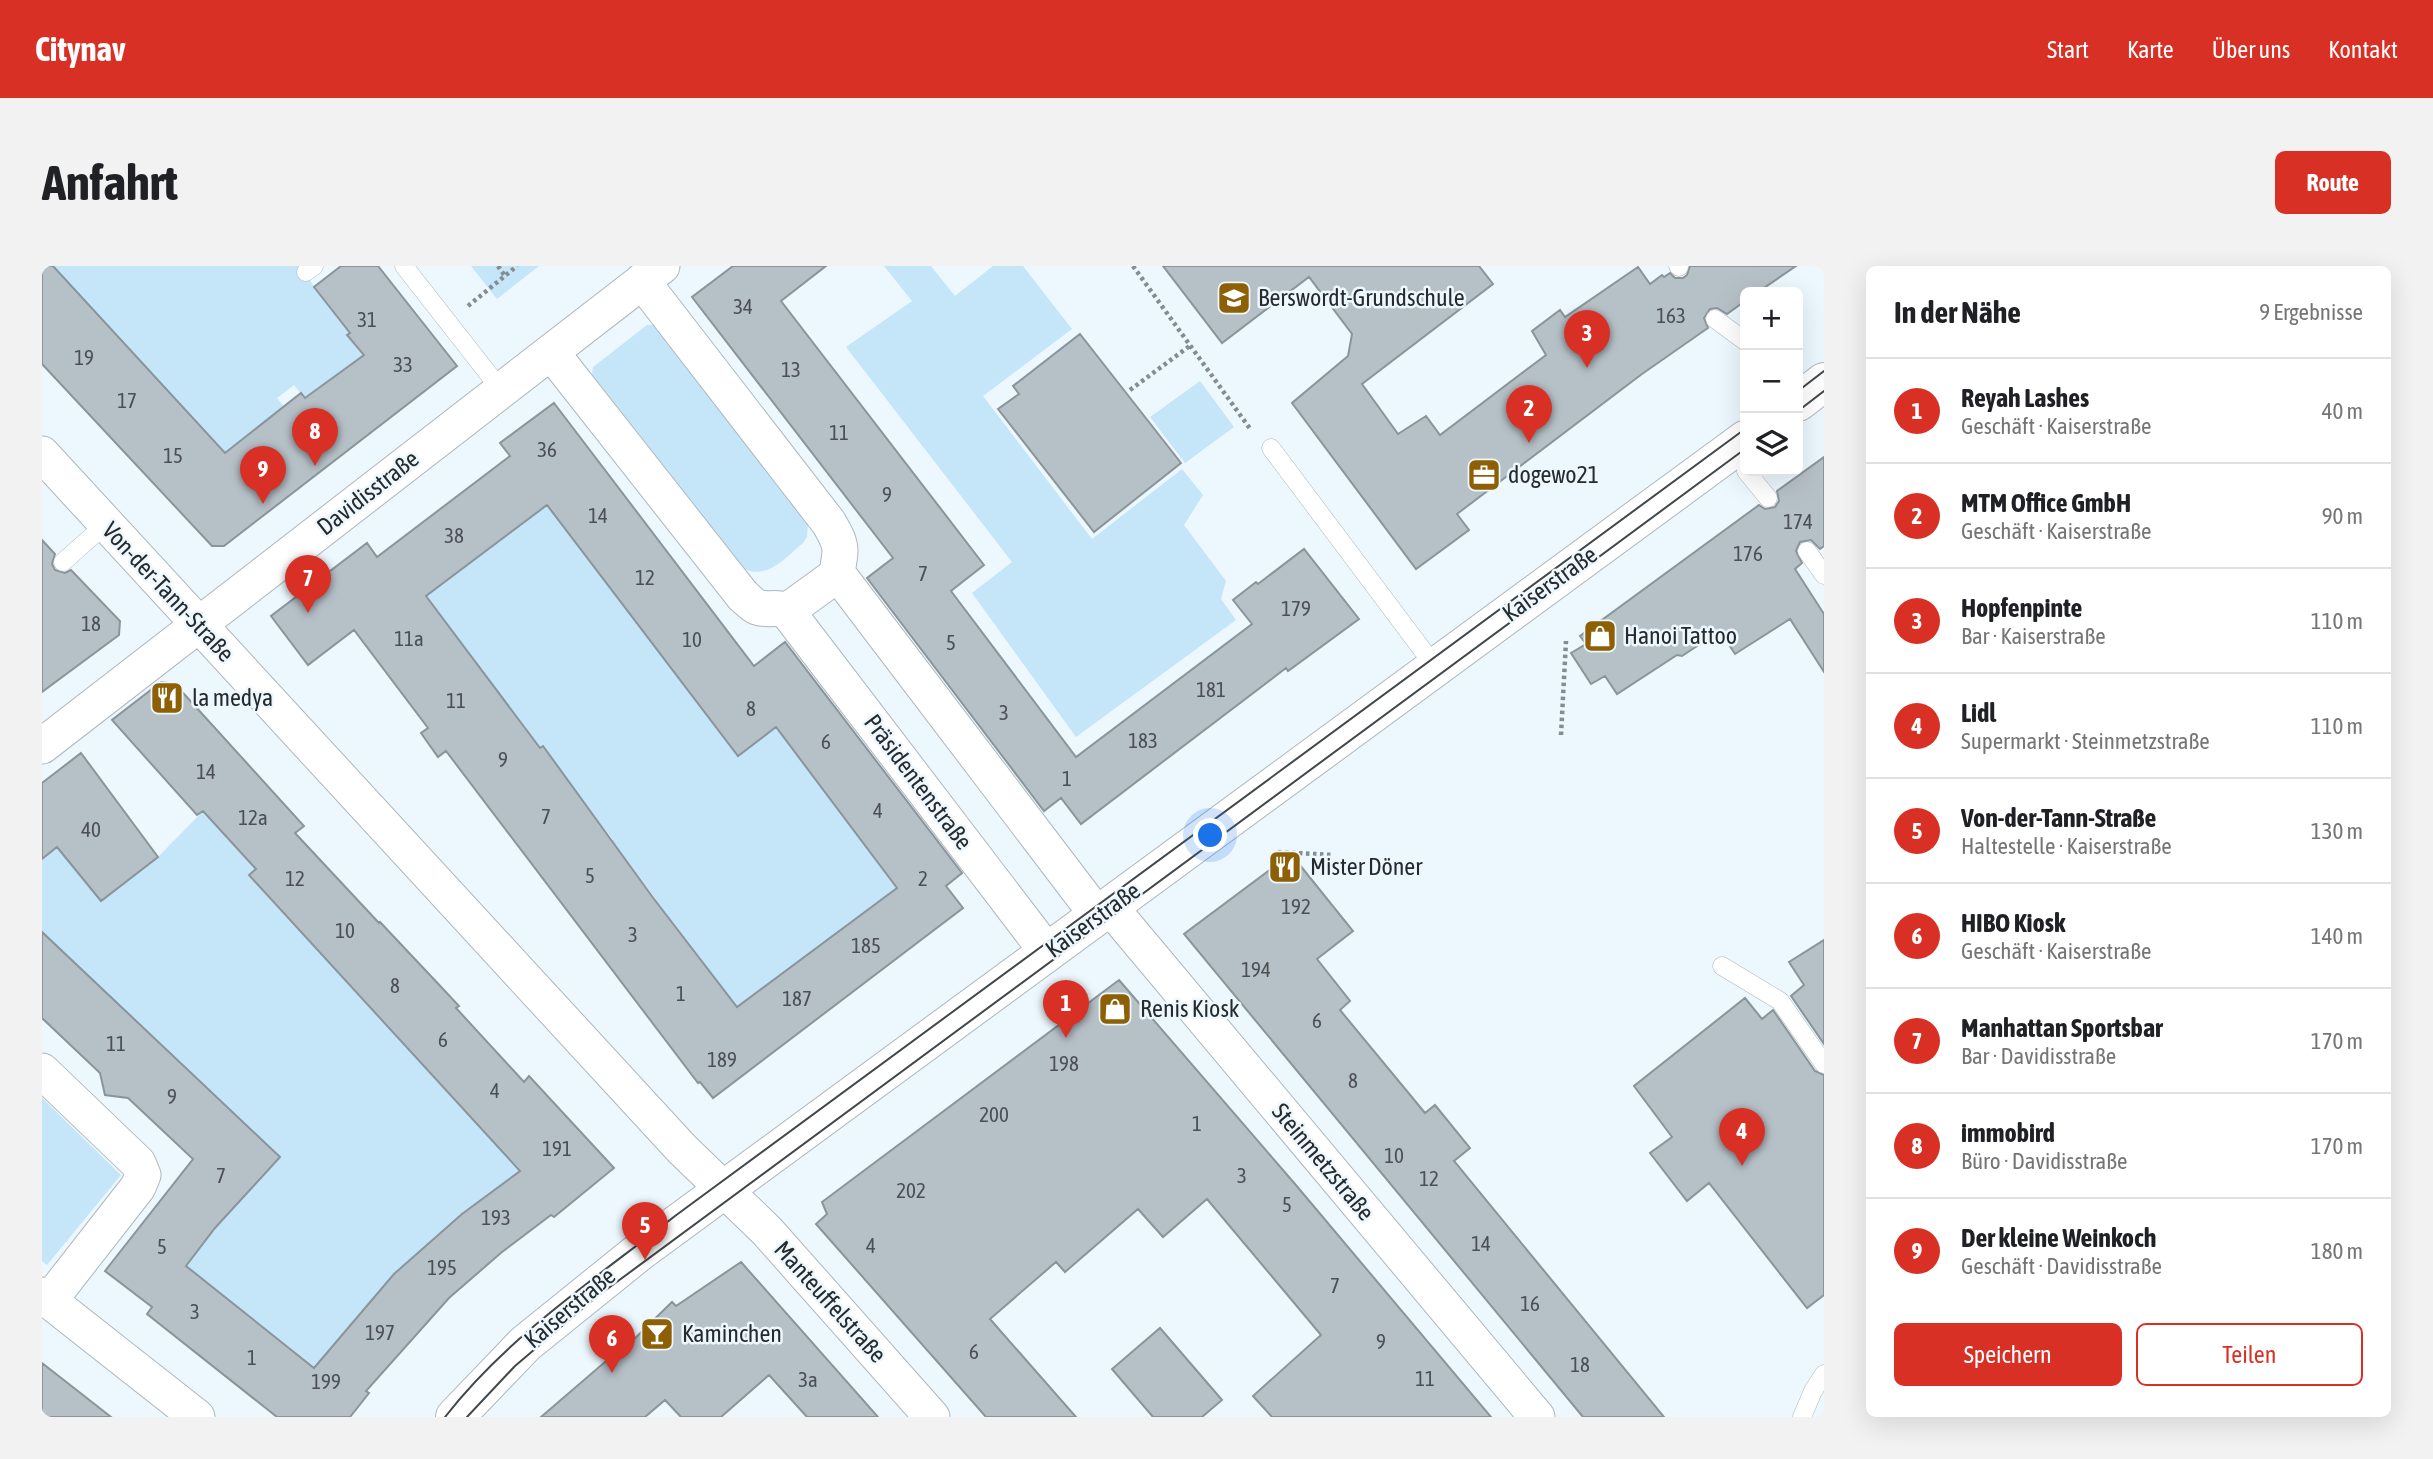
<!DOCTYPE html>
<html lang="de">
<head>
<meta charset="utf-8">
<style>
  :root { --surface:#fff; --page:#f2f2f2; --text:#202124; --muted:#757577; --line:#e0e0e0; --accent:#d93025 }
  body { margin:0; font-family:"Asap Condensed",sans-serif; background:var(--page); color:var(--text) }
  .controls { position:absolute; right:21px; top:21px; display:grid; overflow:hidden; border-radius:10px; box-shadow:0 7px 28px #0002 }
  .controls button { width:63px; height:63px; display:grid; place-items:center; padding:0; border:0; border-bottom:2px solid var(--line); background:var(--surface); color:var(--text); font:35px sans-serif }
  .you { position:absolute; left:1169px; top:570px; width:24px; height:24px; margin:-18px; border:5px solid #fff; border-radius:50%; background:#1a73e8; box-shadow:0 0 0 10px #1a73e833 }
  .badge { display:grid; place-items:center; width:46px; height:46px; border-radius:50%; background:var(--accent); color:#fff; font-size:23px; font-weight:700 }
  .pin { position:absolute; translate:-50% -58px; filter:drop-shadow(0 2px 4px #0008) }
  .pin::after { content:''; position:absolute; top:37px; width:24px; height:21px; background:inherit; clip-path:polygon(0 0,100% 0,50% 100%) }
  .list { margin:0; padding:0; list-style:none }
  h2 { display:flex; justify-content:space-between; align-items:center; height:91px; margin:0; padding:0 28px; font-size:30px }
  h2 small { font-size:23px; font-weight:400; color:var(--muted) }
  .list li { display:grid; grid-template-columns:46px 1fr auto; gap:21px; align-items:center; box-sizing:border-box; height:105px; padding:0 28px; border-top:2px solid var(--line) }
  .list b { display:block; font-size:26px; white-space:nowrap }
  .list p { margin:0; font-size:23px; white-space:nowrap; color:var(--muted) }
  .list em { font-size:23px; font-style:normal; color:var(--muted) }
  .actions { display:flex; gap:14px; padding:21px 28px }
  .actions a { flex:1; padding:16px 0; border:2px solid var(--accent); border-radius:10px; text-align:center; font-size:24px; color:var(--accent) }
  .actions .main { background:var(--accent); color:#fff }
  .icon { flex:none; width:38px; height:38px; fill:none; stroke:currentColor; stroke-width:2; stroke-linecap:round; stroke-linejoin:round }
  .map { position:relative; flex:none; width:1782px; height:1151px; overflow:hidden; border-radius:10px }
  header { display:flex; align-items:center; gap:42px; box-sizing:border-box; height:98px; padding:0 35px; background:var(--accent); color:#fff }
  header strong { font-size:33px }
  nav { display:flex; gap:38px; margin-inline-start:auto; font-size:24px }
  .intro { display:flex; align-items:center; justify-content:space-between; box-sizing:border-box; height:168px; padding:0 42px }
  h1 { margin:0; font-size:49px }
  .button { padding:18px 32px; border-radius:10px; background:var(--accent); color:#fff; font-size:24px; font-weight:700 }
  main { display:flex; gap:42px; padding:0 42px }
  aside { flex:1; background:var(--surface); border-radius:10px; box-shadow:0 7px 28px #0002 }
  .map>svg:first-child { display:block }
</style>
</head>
<body>
<header>
<strong>Citynav</strong>
<nav><a>Start</a><a>Karte</a><a>Über uns</a><a>Kontakt</a></nav>
</header>
<div class="intro"><h1>Anfahrt</h1><a class="button">Route</a></div>
<main>
<div class="map">
<svg width="1782" height="1151" viewBox="0 0 1782 1151">
  <rect width="100%" height="100%" fill="#ecf8fe"/>
  <path fill="#c5e5f8" d="M11 0H260L272 21 308 67 306 69 317 83 323 78 322 98 317 92 288 113 268 139 252 119 235 132 242 141 207 168 190 198Z
    M429 0H497L455 33Z
    M842 0H889L913 30 951 0H981L1030 63 941 130 1050 273 1140 203 1161 229 1142 259 1184 315 1179 333 1194 354 1034 471 930 327 970 296 804 81 870 35Z
    M605 59H611L615 62 766 258 765 271 761 277C745 290 726 314 703 303L550 108 551 101Z
    M1158 115 1192 161 1143 197 1108 151Z
    M488 217 695 490 734 461 855 621 696 743 602 641 613 632 587 597 575 605 558 583 571 574 543 537 515 526 527 515 501 480 487 490 422 404 434 395 374 318Z
    M161 545 214 603 207 610 450 875 490 897 420 948 354 1006 274 1102 144 1000 173 962 238 891 0 666V593L15 581 59 635 116 591Z
    M0 832 79 909 5 999 0 995Z"/>
  <path fill="#b6c0c7" stroke="#8a949b" stroke-width="2" fill-rule="evenodd" d="M0 0H11L183 187 259 127 263 132 322 89 305 69 308 67 272 21 299 0H336L415 100 182 280H170L0 98Z
    M691 0H784L739 35 942 299 909 325 1034 491 1210 358 1191 334 1214 316 1216 318 1262 283 1317 353 1246 405 1244 402 1039 558 1019 532 1002 545 825 312 851 292 650 31Z
    M1121 0H1437L1451 18 1320 118 1356 168 1384 150 1398 169 1504 89 1490 65 1518 44 1523 51 1596 1 1608 18 1620 9 1622 11 1628 7 1633 12H1641L1645 9 1648 0H1754L1716 26H1703V35L1685 48 1675 42 1668 43 1662 52 1666 62 1600 108 1415 248 1427 264 1374 303 1250 137 1306 90 1310 68 1267 11 1180 77Z
    M1038 68 1139 197 1052 266 956 143 977 128 971 120Z
    M512 137 712 400 743 376 920 607 904 620 921 642 671 832 658 816 656 817 404 485 396 491 379 467 386 462 312 364 266 399 229 350 325 277 335 291 468 190 458 177ZM505 239 696 490 734 461 855 622 695 741 612 633 501 480 498 482 384 330Z
    M1782 191V280L1778 283 1769 274 1758 276 1754 285 1760 297 1753 303 1782 348V406L1748 353 1693 388 1678 365 1640 390 1635 389 1575 428 1563 410 1549 418 1529 387 1544 378 1538 370 1717 239 1723 243 1733 241 1737 235 1735 225Z
    M0 274 13 288 10 298 13 304 23 307 29 304 78 355 77 369 0 426Z
    M119 416 133 418 262 560 253 567 337 657 338 656 402 724 417 740 414 742 482 816 487 810 572 902 512 951 509 949 460 986 407 1032 324 1125 327 1127 308 1151H235L105 1048 110 1041 63 1005 151 893 86 832 63 829 58 807 0 752V666L238 891 173 962 144 1000 272 1102 352 1008 420 948 478 905 207 609 214 603 161 545 155 549 70 454Z
    M39 487 116 591 59 635 15 581 0 593V517Z
    M1249 588 1311 665 1275 693 1308 735 1298 744 1383 847 1393 839 1428 882 1412 895 1622 1151H1541L1142 668Z
    M1782 674V778L1749 730 1762 719 1747 696Z
    M1077 714 1253 918 1449 1151H1230L1211 1130 1279 1069 1165 933 1121 971 1096 943 1023 1006 1014 996 948 1053 1034 1151H944L774 958 785 948 780 936Z
    M1703 732 1720 753 1731 744 1773 805 1782 809V1029L1765 1042 1667 917 1645 935 1608 887 1630 871 1592 820Z
    M699 996 836 1151H765L727 1109 679 1151H639L623 1134 603 1151H499L578 1083 580 1085 630 1036 634 1040Z
    M1118 1062 1180 1134 1160 1151H1111L1070 1103Z
    M0 1097 32 1122 69 1151H0Z"/>
  <g fill="none" stroke-linecap="round" stroke-linejoin="round">
    <defs>
      <path id="lane" d="M362 0 459 124
        M1636 0 1637 1
        M264 6 272 0
        M1673 53 1703 75
        M1229 182 1394 402
        M1704 205 1726 232
        M1765 285 1782 309
        M21 296 64 258
        M1680 700 1738 735 1782 798
        M1760 1151 1771 1125 1782 1108"/>
      <path id="street" d="M600 15 787 257C792 266 798 275 798 285 798 293 795 300 796 308L1056 650
        M509 86 701 330C705 333 710 339 715 341 726 345 735 340 745 345L1006 687
        M0 188 640 883 725 965 890 1151
        M745 345 796 308
        M0 480 620 0
        M1068 641 1495 1151
        M0 805 96 897 101 909 96 921 7 1035
        M0 1029 155 1151"/>
      <path id="secondary" d="M1756 136 1782 116
        M413 1151 483 1078 597 986 1703 174"/>
    </defs>
    <use href="#lane" stroke="#adb7be" stroke-width="19"/>
    <use href="#street" stroke="#adb7be" stroke-width="37"/>
    <use href="#secondary" stroke="#adb7be" stroke-width="40"/>
    <path stroke="#858d91" stroke-width="4.5" stroke-dasharray="3.5 3.5" stroke-linecap="butt" d="M456 0 463 10
      M1091 0 1209 164
      M426 40 475 0
      M1088 124 1149 79
      M1519 469 1524 375
      M1236 586 1291 589"/>
    <use href="#lane" stroke="#fff" stroke-width="18"/>
    <use href="#street" stroke="#fff" stroke-width="35"/>
    <use href="#secondary" stroke="#fff" stroke-width="38"/>
    <path stroke="#42474a" stroke-width="2" d="M1756 125 1782 105
      M1756 145 1782 125
      M403 1151C466 1070 553 1013 633 950L1703 163
      M425 1151 473 1100 553 1032 1703 183"/>
  </g>
  <defs>
    <symbol id="school-square" viewBox="-11 -11 22 22"><rect x="-9" y="-9" width="18" height="18" rx="4" fill="#8d6006" stroke="#ecf8fe"/><path d="M0-5L7-2L0 1L-7-2ZM-4 1L0 2.5L4 1V4Q0 6-4 4Z" fill="#fff"/></symbol>
    <symbol id="office-square" viewBox="-11 -11 22 22"><rect x="-9" y="-9" width="18" height="18" rx="4" fill="#8d6006" stroke="#ecf8fe"/><path d="M-6-3h4V-5.5h4V-3h4V5H-6ZM-1-4.5V-3h2v-1.5ZM-6 0V1H6V0Z" fill="#fff"/></symbol>
    <symbol id="shop-square" viewBox="-11 -11 22 22"><rect x="-9" y="-9" width="18" height="18" rx="4" fill="#8d6006" stroke="#ecf8fe"/><path d="M-5-2.5h2.3a2.7 3.5 0 0 1 5.4 0H5L5.5 6h-11ZM-1.5-2.5h3a1.5 2.3 0 0 0-3 0Z" fill="#fff"/></symbol>
    <symbol id="restaurant-square" viewBox="-11 -11 22 22"><rect x="-9" y="-9" width="18" height="18" rx="4" fill="#8d6006" stroke="#ecf8fe"/><path d="M-5-6h1v4h1v-4h1v4h1v-4h1v5L-1.5 .5V6h-2V.5L-5-1ZM5-6V6H3V1.5H1.5Q1.5-4 5-6Z" fill="#fff"/></symbol>
    <symbol id="bar-square" viewBox="-11 -11 22 22"><rect x="-9" y="-9" width="18" height="18" rx="4" fill="#8d6006" stroke="#ecf8fe"/><path d="M-6-5H6L.8 .8V4.5H3.5V6h-7V4.5H-.8V.8Z" fill="#fff"/></symbol>
  </defs>
  <g fill-rule="evenodd">
    <use href="#school-square" x="1173" y="13" width="38" height="38"/>
    <use href="#office-square" x="1423" y="190" width="38" height="38"/>
    <use href="#shop-square" x="1539" y="351" width="38" height="38"/>
    <use href="#restaurant-square" x="106" y="413" width="38" height="38"/>
    <use href="#restaurant-square" x="1224" y="582" width="38" height="38"/>
    <use href="#shop-square" x="1054" y="724" width="38" height="38"/>
    <use href="#bar-square" x="596" y="1049" width="38" height="38"/>
  </g>
  <g text-anchor="middle" stroke-width="5" stroke-linejoin="round" paint-order="stroke">
    <g font-size="21" fill="#4a5054">
      <text x="701" y="48">34</text>
      <text x="1629" y="57">163</text>
      <text x="325" y="61">31</text>
      <text x="42" y="99">19</text>
      <text x="361" y="106">33</text>
      <text x="749" y="111">13</text>
      <text x="85" y="142">17</text>
      <text x="797" y="174">11</text>
      <text x="505" y="191">36</text>
      <text x="131" y="197">15</text>
      <text x="845" y="236">9</text>
      <text x="556" y="257">14</text>
      <text x="1756" y="263">174</text>
      <text x="412" y="277">38</text>
      <text x="1706" y="295">176</text>
      <text x="881" y="315">7</text>
      <text x="603" y="319">12</text>
      <text x="1254" y="350">179</text>
      <text x="49" y="365">18</text>
      <text x="367" y="380">11a</text>
      <text x="650" y="381">10</text>
      <text x="909" y="384">5</text>
      <text x="1169" y="431">181</text>
      <text x="414" y="442">11</text>
      <text x="709" y="450">8</text>
      <text x="962" y="454">3</text>
      <text x="1101" y="482">183</text>
      <text x="784" y="483">6</text>
      <text x="461" y="501">9</text>
      <text x="164" y="513">14</text>
      <text x="1025" y="520">1</text>
      <text x="836" y="552">4</text>
      <text x="504" y="558">7</text>
      <text x="211" y="559">12a</text>
      <text x="49" y="571">40</text>
      <text x="548" y="617">5</text>
      <text x="253" y="620">12</text>
      <text x="881" y="620">2</text>
      <text x="1254" y="648">192</text>
      <text x="303" y="672">10</text>
      <text x="591" y="676">3</text>
      <text x="824" y="687">185</text>
      <text x="1214" y="711">194</text>
      <text x="353" y="727">8</text>
      <text x="639" y="735">1</text>
      <text x="755" y="740">187</text>
      <text x="1275" y="762">6</text>
      <text x="401" y="781">6</text>
      <text x="74" y="785">11</text>
      <text x="680" y="801">189</text>
      <text x="1022" y="805">198</text>
      <text x="1311" y="822">8</text>
      <text x="453" y="832">4</text>
      <text x="130" y="838">9</text>
      <text x="952" y="856">200</text>
      <text x="1155" y="865">1</text>
      <text x="515" y="890">191</text>
      <text x="1352" y="897">10</text>
      <text x="179" y="917">7</text>
      <text x="1200" y="917">3</text>
      <text x="1387" y="920">12</text>
      <text x="869" y="932">202</text>
      <text x="1245" y="946">5</text>
      <text x="454" y="959">193</text>
      <text x="1439" y="985">14</text>
      <text x="829" y="987">4</text>
      <text x="120" y="988">5</text>
      <text x="400" y="1009">195</text>
      <text x="1293" y="1027">7</text>
      <text x="1488" y="1045">16</text>
      <text x="153" y="1053">3</text>
      <text x="338" y="1074">197</text>
      <text x="1339" y="1083">9</text>
      <text x="932" y="1093">6</text>
      <text x="210" y="1099">1</text>
      <text x="1538" y="1106">18</text>
      <text x="1383" y="1120">11</text>
      <text x="766" y="1121">3a</text>
      <text x="284" y="1123">199</text>
    </g>
    <g font-size="24" fill="#262a2d" stroke="#ecf8fe" text-anchor="start">
      <text x="1216" y="40">Berswordt-Grundschule</text>
      <text x="1466" y="217">dogewo21</text>
      <text x="1582" y="378">Hanoi Tattoo</text>
      <text x="150" y="440">la medya</text>
      <text x="1268" y="609">Mister Döner</text>
      <text x="1098" y="751">Renis Kiosk</text>
      <text x="640" y="1076">Kaminchen</text>
    </g>
    <g font-size="24" fill="#262a2d" stroke="#ecf8fe">
      <text transform="translate(326 227) rotate(-38)" y="8">Davidisstraße</text>
      <text transform="translate(1508 318) rotate(-36)" y="8">Kaiserstraße</text>
      <text transform="translate(126 326) rotate(47)" y="8">Von-der-Tann-Straße</text>
      <text transform="translate(876 516) rotate(53)" y="8">Präsidentenstraße</text>
      <text transform="translate(1051 654) rotate(-36)" y="8">Kaiserstraße</text>
      <text transform="translate(1281 896) rotate(50)" y="8">Steinmetzstraße</text>
      <text transform="translate(788 1036) rotate(48)" y="8">Manteuffelstraße</text>
      <text transform="translate(528 1042) rotate(-40)" y="8">Kaiserstraße</text>
    </g>
  </g>
</svg>
<div class="controls">
<button>+</button>
<button>−</button>
<button><svg class="icon" aria-label="layers" viewBox="0 0 24 24"><path d="M12 4l9 5-9 5-9-5zM3 14l9 5 9-5"/></svg></button>
</div>
<div class="you"></div>
<div class="pin badge" style="left:1024px;top:772px">1</div>
<div class="pin badge" style="left:1487px;top:177px">2</div>
<div class="pin badge" style="left:1545px;top:102px">3</div>
<div class="pin badge" style="left:1700px;top:900px">4</div>
<div class="pin badge" style="left:603px;top:994px">5</div>
<div class="pin badge" style="left:570px;top:1107px">6</div>
<div class="pin badge" style="left:266px;top:347px">7</div>
<div class="pin badge" style="left:273px;top:200px">8</div>
<div class="pin badge" style="left:221px;top:238px">9</div>
</div>
<aside>
<h2>In der Nähe<small>9 Ergebnisse</small></h2>
<ul class="list">
<li><span class="badge">1</span><div><b>Reyah Lashes</b><p>Geschäft · Kaiserstraße</p></div><em>40 m</em></li>
<li><span class="badge">2</span><div><b>MTM Office GmbH</b><p>Geschäft · Kaiserstraße</p></div><em>90 m</em></li>
<li><span class="badge">3</span><div><b>Hopfenpinte</b><p>Bar · Kaiserstraße</p></div><em>110 m</em></li>
<li><span class="badge">4</span><div><b>Lidl</b><p>Supermarkt · Steinmetzstraße</p></div><em>110 m</em></li>
<li><span class="badge">5</span><div><b>Von-der-Tann-Straße</b><p>Haltestelle · Kaiserstraße</p></div><em>130 m</em></li>
<li><span class="badge">6</span><div><b>HIBO Kiosk</b><p>Geschäft · Kaiserstraße</p></div><em>140 m</em></li>
<li><span class="badge">7</span><div><b>Manhattan Sportsbar</b><p>Bar · Davidisstraße</p></div><em>170 m</em></li>
<li><span class="badge">8</span><div><b>immobird</b><p>Büro · Davidisstraße</p></div><em>170 m</em></li>
<li><span class="badge">9</span><div><b>Der kleine Weinkoch</b><p>Geschäft · Davidisstraße</p></div><em>180 m</em></li>
</ul>
<div class="actions"><a class="main">Speichern</a><a>Teilen</a></div>
</aside>
</main>
</body>
</html>
